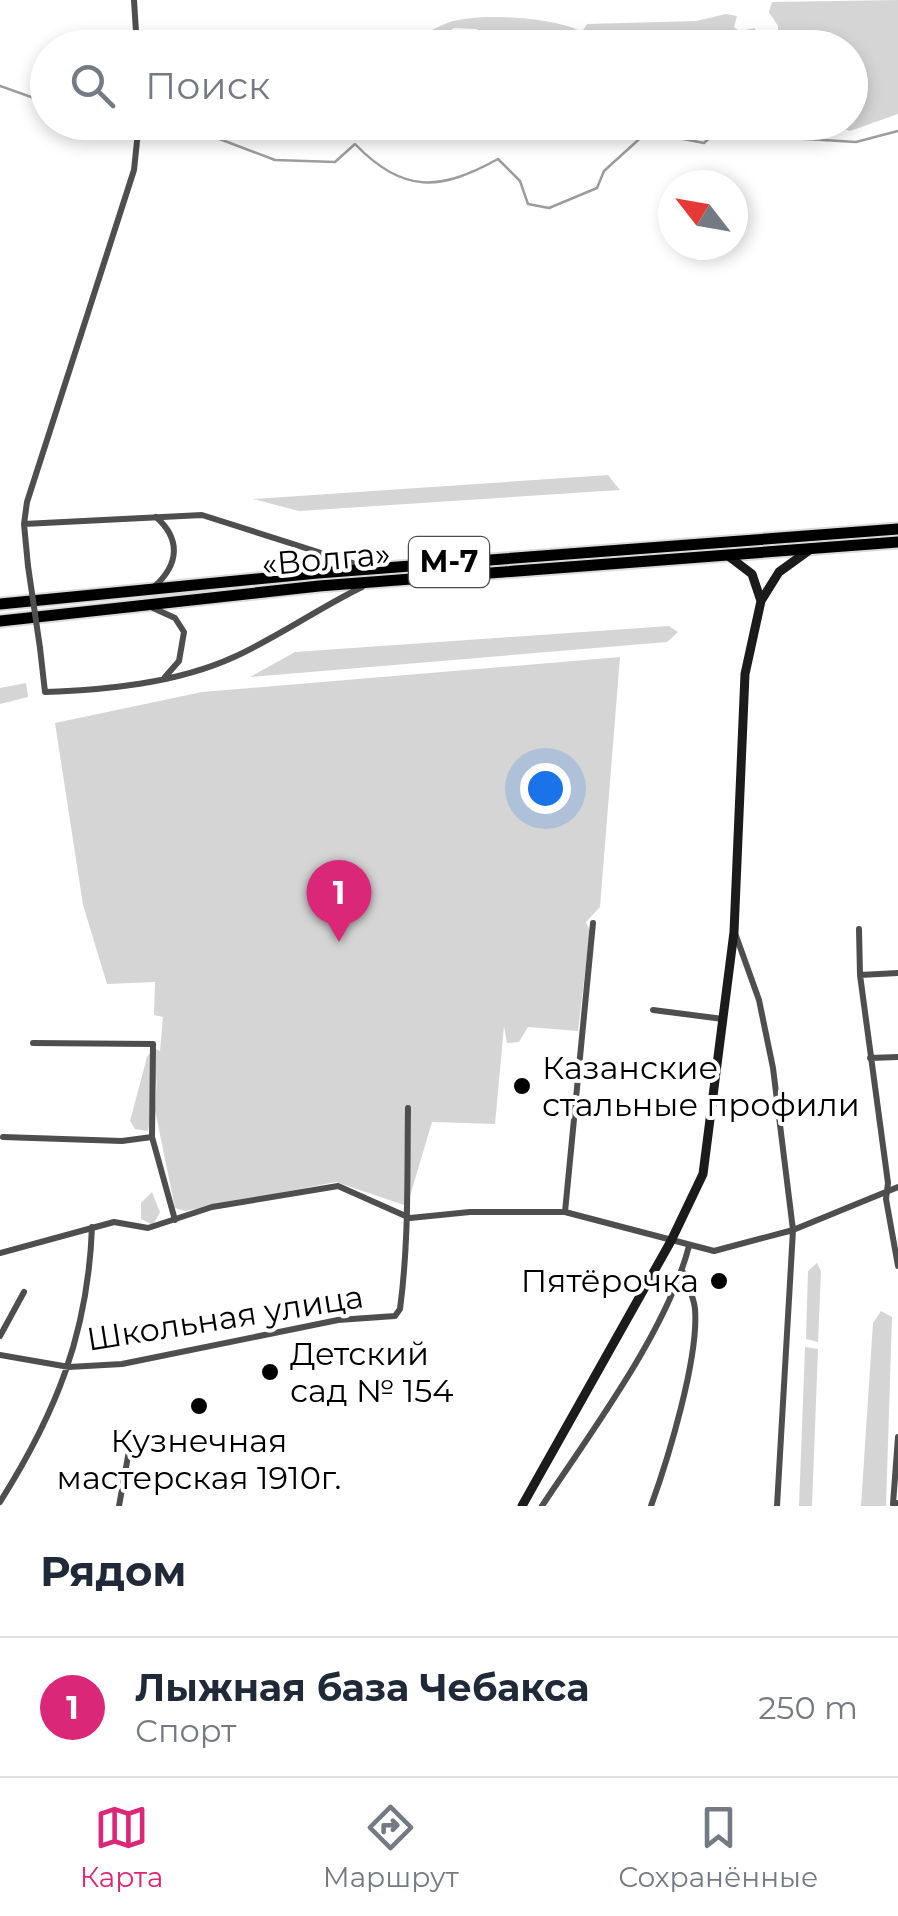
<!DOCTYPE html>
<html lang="ru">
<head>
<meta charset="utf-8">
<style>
  :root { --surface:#fff; --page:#f2f2f3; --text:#1f2937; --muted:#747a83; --line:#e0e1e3; --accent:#db2777 }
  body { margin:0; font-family:Montserrat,sans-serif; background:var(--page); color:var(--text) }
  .compass { position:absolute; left:658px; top:170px; width:90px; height:90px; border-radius:50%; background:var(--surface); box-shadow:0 5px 15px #0003; rotate:301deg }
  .you { position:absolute; left:545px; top:788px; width:35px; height:35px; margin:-25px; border:8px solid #fff; border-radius:50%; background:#1a73e8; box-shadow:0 0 0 15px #1a73e833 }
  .badge { display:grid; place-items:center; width:65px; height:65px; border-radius:50%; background:var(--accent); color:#fff; font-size:32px; font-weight:700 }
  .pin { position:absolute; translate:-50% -82px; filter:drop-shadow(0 2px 5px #0008) }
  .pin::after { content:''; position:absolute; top:52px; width:35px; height:30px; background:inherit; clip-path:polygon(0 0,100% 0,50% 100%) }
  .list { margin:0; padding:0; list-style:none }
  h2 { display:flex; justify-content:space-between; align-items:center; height:130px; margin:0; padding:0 40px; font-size:42px }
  h2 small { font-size:32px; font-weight:400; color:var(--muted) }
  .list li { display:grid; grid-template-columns:65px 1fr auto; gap:30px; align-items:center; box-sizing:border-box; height:140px; padding:0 40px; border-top:2px solid var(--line) }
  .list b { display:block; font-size:38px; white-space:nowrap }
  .list p { margin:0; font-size:32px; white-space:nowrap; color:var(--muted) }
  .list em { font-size:32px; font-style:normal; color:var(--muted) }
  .icon { flex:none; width:55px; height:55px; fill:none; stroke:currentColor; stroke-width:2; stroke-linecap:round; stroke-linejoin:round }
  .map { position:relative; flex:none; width:898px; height:1506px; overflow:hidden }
  .search { position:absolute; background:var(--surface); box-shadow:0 5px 15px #0003; left:30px; right:30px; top:30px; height:110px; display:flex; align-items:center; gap:25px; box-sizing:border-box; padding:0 35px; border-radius:55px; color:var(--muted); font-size:38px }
  .sheet { height:270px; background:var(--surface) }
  nav { display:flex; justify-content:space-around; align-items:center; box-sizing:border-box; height:140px; border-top:2px solid var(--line); background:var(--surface); font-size:28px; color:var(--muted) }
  nav a { display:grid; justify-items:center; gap:5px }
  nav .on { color:var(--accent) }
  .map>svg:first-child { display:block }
</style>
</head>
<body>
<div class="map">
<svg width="898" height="1506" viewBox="0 0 898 1506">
  <rect width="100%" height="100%" fill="#fff"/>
  <path fill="#d5d5d5" d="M898 0V114L850 131 824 123 850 122V48L769 47 778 39V26L769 12 772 2Z
    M726 14 737 16 734 27 739 31 755 28 758 39 751 47H485L477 29 454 28 426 47H396C414 41 430 30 447 23 478 12 554 17 582 32L587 24 696 21Z
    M608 475 620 490 299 511 253 499Z
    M669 626 678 632 667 642 250 677 295 652Z
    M620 657 600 907 586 922 590 931 578 1031 528 1027 519 1042 507 1043 504 1026 495 1124 432 1122 407 1206 336 1182 185 1211 175 1208 155 1110 157 1077 148 1131 135 1129 130 1121 147 1057 154 1048 160 1051 163 1017 154 1015 155 982 107 984 83 905 55 723 202 692Z
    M26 683 28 697 0 704V688Z
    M152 1192 160 1212 153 1225 141 1219V1203Z
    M817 1263 821 1271 818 1342 806 1339 808 1271Z
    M881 1311 892 1317 886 1506H861L873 1323Z
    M805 1347 818 1349 812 1506H799Z"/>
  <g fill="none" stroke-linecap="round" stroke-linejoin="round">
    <path stroke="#9c9c9c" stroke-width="2.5" d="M0 86 48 103
      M155 122 188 127 275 160 335 162 355 144C403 194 440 191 498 159L520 181 528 204 549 208 597 188 604 171 647 132 704 143 727 123 755 125 773 137 856 142 898 131"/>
    <defs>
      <path id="highway" d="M0 604 318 573 898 529
        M0 621 319 586 898 542"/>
    </defs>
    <use href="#highway" stroke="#dbdbdb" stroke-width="15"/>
    <path stroke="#4e4e4e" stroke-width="6" d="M134 0 137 48
      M24 524 202 515 359 565
      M28 566 24 524 27 502 134 170 139 122
      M155 586C179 564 181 539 156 517
      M153 608 175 618 184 632 179 661 165 677
      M40 648 45 692C107 690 177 683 234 657 278 637 319 608 362 587
      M859 929 860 975 888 1183 886 1199 898 1266
      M735 933 759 1000 773 1068 793 1230 777 1506
      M860 975 898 973
      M653 1010 723 1019
      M33 1043 153 1044 152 1137 175 1220
      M870 1058 898 1057
      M3 1137 122 1141 152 1137
      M565 1212 593 923
      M0 1253 114 1222 148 1228 212 1207 338 1186 410 1218 470 1212H565L714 1251 793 1230 898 1187
      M0 1336 24 1292
      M0 1355 69 1367 122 1364 338 1320 395 1316 400 1309C409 1241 407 1177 408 1108
      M898 1437 893 1504 898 1503
      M0 1502C56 1413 88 1334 92 1227
      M119 1506 129 1451
      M542 1506C591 1432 667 1331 689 1246
      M651 1506C668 1459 699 1358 695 1309 694 1297 687 1284 683 1272"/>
    <path stroke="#1b1b1b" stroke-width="9" d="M727 555 752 574 761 601
      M522 1506 671 1241 703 1174 734 932 745 674 761 601 779 572 808 551"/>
    <use href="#highway" stroke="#000" stroke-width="11"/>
    <path stroke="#4e4e4e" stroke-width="6" d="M28 566 40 648"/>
  </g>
  <g fill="#000" stroke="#fff" stroke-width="4">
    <circle cx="522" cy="1086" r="10"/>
    <circle cx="719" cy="1281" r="10"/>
    <circle cx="270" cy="1372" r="10"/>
    <circle cx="199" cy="1406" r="10"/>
  </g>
  <g text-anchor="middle" stroke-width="8" stroke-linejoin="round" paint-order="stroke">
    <rect fill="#fff" stroke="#4c4c4c" stroke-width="2.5" x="409" y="537" width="80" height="50" rx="8"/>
    <g font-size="30" font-weight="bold" fill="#000">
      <text x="449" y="572">М-7</text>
    </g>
    <g font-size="32" fill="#000" stroke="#fff">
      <text transform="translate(326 559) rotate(-5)" y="11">«Волга»</text>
      <text transform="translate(225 1318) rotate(-9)" y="11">Школьная улица</text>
    </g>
    <g font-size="32" fill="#000" stroke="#fff" text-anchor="start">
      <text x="542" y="1079">Казанские<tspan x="542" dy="37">стальные профили</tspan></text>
      <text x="699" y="1292" text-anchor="end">Пятёрочка</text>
      <text x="290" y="1365">Детский<tspan x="290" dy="37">сад № 154</tspan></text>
      <text x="199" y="1452" text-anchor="middle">Кузнечная<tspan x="199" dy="37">мастерская 1910г.</tspan></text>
    </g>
  </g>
</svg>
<svg class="compass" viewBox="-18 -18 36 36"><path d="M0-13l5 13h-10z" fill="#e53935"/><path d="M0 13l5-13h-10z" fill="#747a83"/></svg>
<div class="you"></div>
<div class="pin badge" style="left:339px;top:942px">1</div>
<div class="search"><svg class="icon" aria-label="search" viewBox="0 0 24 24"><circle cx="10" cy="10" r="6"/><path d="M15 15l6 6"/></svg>Поиск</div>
</div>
<section class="sheet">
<h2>Рядом<small></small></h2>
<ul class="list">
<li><span class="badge">1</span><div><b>Лыжная база Чебакса</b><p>Спорт</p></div><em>250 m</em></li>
</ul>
</section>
<nav>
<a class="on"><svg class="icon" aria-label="map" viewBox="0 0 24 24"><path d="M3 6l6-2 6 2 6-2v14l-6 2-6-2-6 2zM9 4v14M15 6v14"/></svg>Карта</a>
<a><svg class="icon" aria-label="directions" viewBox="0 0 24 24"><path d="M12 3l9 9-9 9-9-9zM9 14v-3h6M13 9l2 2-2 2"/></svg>Маршрут</a>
<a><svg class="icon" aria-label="saved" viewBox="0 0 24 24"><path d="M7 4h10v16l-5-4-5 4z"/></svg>Сохранённые</a>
</nav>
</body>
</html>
